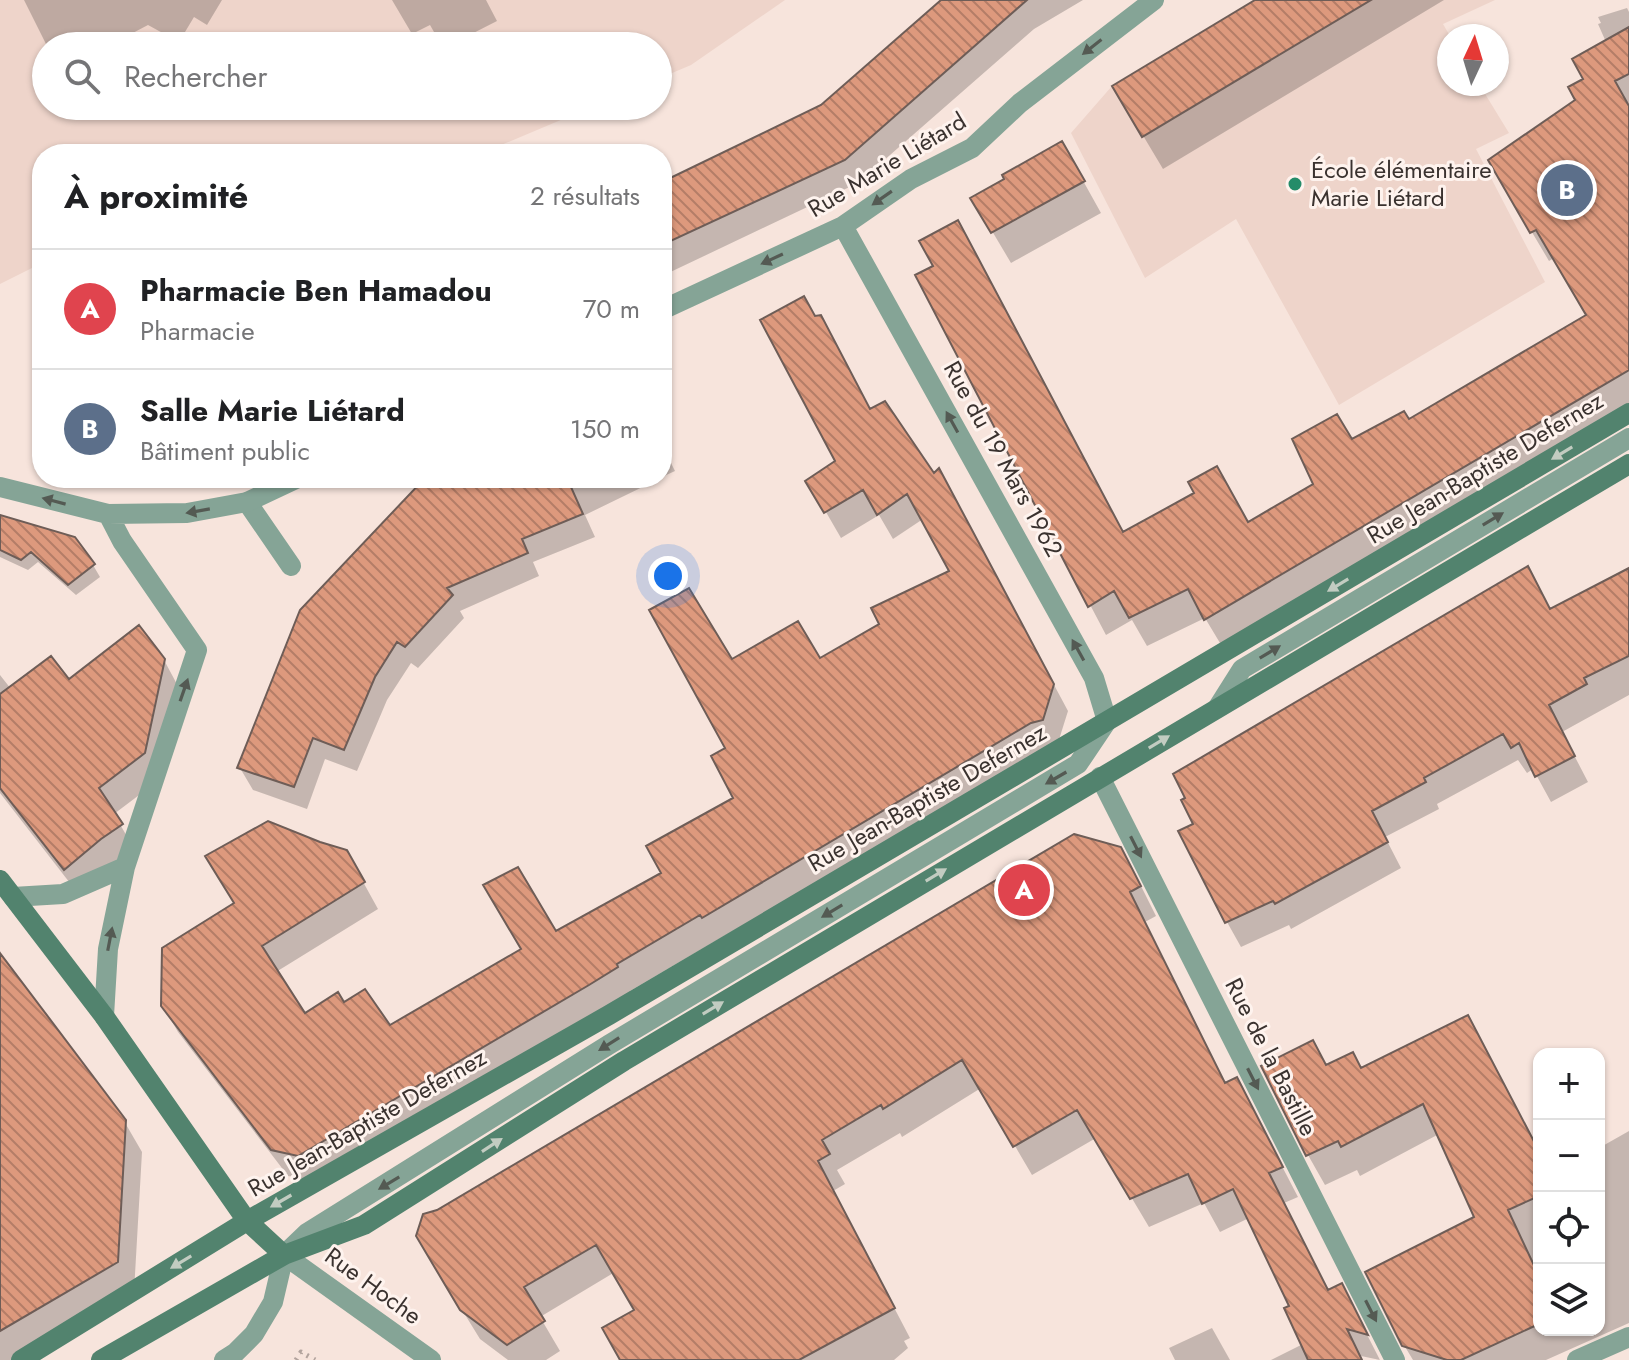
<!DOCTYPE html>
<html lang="fr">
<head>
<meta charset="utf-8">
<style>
  :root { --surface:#fff; --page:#f6f6f6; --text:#202124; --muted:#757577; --line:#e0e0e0; --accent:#248c69 }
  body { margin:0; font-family:Jost,sans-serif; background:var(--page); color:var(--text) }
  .controls { position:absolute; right:24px; bottom:24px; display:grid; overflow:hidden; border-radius:16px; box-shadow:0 2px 6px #0004 }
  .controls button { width:72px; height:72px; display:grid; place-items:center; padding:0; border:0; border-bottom:2px solid var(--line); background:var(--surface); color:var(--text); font:40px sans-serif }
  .compass { position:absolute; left:1437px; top:24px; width:72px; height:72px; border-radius:50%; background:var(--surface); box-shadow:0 2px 6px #0004; rotate:4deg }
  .you { position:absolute; left:668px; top:576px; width:28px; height:28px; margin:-20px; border:6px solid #fff; border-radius:50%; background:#1a73e8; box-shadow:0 0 0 12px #1a73e833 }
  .badge { display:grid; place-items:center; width:52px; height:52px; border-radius:50%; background:var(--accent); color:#fff; font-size:26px; font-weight:700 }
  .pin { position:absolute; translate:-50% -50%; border:4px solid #fff; box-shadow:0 2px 8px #0006 }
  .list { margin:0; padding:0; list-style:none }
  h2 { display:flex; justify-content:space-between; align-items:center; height:104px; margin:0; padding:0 32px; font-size:34px }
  h2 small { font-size:26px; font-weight:400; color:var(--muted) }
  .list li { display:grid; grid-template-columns:52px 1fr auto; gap:24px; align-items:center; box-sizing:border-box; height:120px; padding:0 32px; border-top:2px solid var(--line) }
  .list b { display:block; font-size:30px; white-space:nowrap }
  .list p { margin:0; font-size:26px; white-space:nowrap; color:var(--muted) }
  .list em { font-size:26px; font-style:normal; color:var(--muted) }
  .icon { flex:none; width:44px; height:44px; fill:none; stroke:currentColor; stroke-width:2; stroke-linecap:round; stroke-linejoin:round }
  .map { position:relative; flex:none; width:1629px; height:1360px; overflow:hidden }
  .search { position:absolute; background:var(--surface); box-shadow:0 2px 6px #0004; left:32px; top:32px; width:640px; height:88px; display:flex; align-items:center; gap:20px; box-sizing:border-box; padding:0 28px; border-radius:44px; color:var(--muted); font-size:30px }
  .panel { position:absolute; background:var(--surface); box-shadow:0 2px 6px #0004; left:32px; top:144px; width:640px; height:344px; border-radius:32px }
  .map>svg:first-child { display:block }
</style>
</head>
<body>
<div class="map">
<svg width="1629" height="1360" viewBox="0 0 1629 1360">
  <defs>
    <pattern id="building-back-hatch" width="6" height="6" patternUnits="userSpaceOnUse" patternTransform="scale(2)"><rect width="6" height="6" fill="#dd997d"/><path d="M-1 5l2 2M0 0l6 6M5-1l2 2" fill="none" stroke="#b47d67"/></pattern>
  </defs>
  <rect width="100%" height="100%" fill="#f7e4dc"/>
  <path fill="#eed4ca" d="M0 0H785L691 65 658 79V46H46V106H594L480 154H42V263L0 284Z
    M1255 0H1495L1443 24 1450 36 1449 84H1479L1509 133 1476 149 1545 282 1339 405 1236 219 1145 278 1071 133 1112 86Z"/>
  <path fill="#0003" d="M24 0H222L207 25 194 17 179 42 148 25 108 46H47Z
    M392 0H486L497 21 448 46H442L430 25 412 34Z
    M943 0H1083L1034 29 858 183 662 276V184L822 107Z
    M1259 0H1444L1163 169 1114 87Z
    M1627 8 1629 12V410L1223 648 1205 618 1147 646 1132 620 1106 635 917 276 1124 534 1248 524 1315 485 1351 442 1408 422 1589 316 1554 258 1549 261 1490 161 1577 101 1606 42 1598 24 1601 23 1598 17Z
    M1062 143 1101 213 1011 263 973 199Z
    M871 411 953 496 1068 711 1057 746 717 940 630 991 632 994 314 1181 288 1176 178 1032 163 1006 236 904 320 844 346 851 378 909 276 972 304 1015 343 1005 390 1028 663 874 736 798 728 748 731 662 819 661 882 625 952 572 923 519 893 539 879 515 841 538 808 481 838 462Z
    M662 445 675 471 662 477Z
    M428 478H661L585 515 595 537 533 562 539 576 460 611 464 618 418 668 411 663 387 700 357 771 325 759 307 809 253 790 240 768Z
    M0 517 93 565 100 577 76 595 38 562 28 570 0 557Z
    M1629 570V695L1562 732 1588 782 1551 802 1533 769 1527 773 1518 760 1437 804 1439 809 1385 837 1401 868 1291 929 1289 925 1241 947 1227 922 1550 611Z
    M164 660 179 688 159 780 114 814 136 852 80 896 0 793V675L11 689 68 682Z
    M1137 878 1156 916 1145 922 1226 1085 1237 1080 1298 1197 1284 1203 1329 1292 1357 1315 1380 1360 1361 1356 1363 1360H1271L1303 1344 1292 1307 1249 1218 1220 1232 1204 1203 1149 1227 1096 1138 1032 1175 981 1088 902 1137 900 1133 837 1170 845 1184 833 1191 910 1338 904 1341 908 1348 894 1360H622L637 1310 615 1272 540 1317 560 1351 546 1360H508L480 1339 435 1266 438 1212Z
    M0 960 124 1121 142 1152 134 1292 18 1360H0Z
    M1326 1067 1361 1070 1539 1152V1330H1599V1148L1629 1131V1323L1546 1360H1413L1404 1345 1477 1218 1439 1134 1360 1176 1357 1170 1325 1185 1308 1155Z
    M1212 1328 1230 1360H1175L1169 1348Z"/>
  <path fill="url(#building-back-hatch)" stroke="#6e5d57" stroke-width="2" d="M941 0H1027L845 160 662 245V182L821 105Z
    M1255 0H1371L1142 137 1112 86Z
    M1629 27V74L1615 81 1629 106V370L1204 620 1188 589 1129 618 1114 591 1088 607 915 275 933 266 919 241 958 220 1123 532 1194 493 1188 482 1217 466 1248 522 1313 484 1292 439 1337 414 1352 439 1404 411 1409 419 1586 315 1536 230 1530 233 1488 160 1575 100 1568 87 1583 79 1572 59Z
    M1062 141 1085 181 991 233 970 198 1004 179 1002 175Z
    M804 296 815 316 821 315 870 409 885 401 934 473 939 468 1054 684 1043 720 1031 723 702 918 700 915 617 964 618 967 589 985 298 1156 271 1150 161 1006 162 948 234 903 205 856 268 821 320 842 347 850 365 882 262 946 305 1013 338 992 344 1002 365 989 390 1025 521 949 483 885 518 867 556 931 661 873 646 846 733 798 711 756 725 748 649 610 689 588 732 659 798 621 820 658 879 624 871 608 949 571 907 494 877 515 863 490 824 513 805 481 835 461 760 320Z
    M425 478H567L583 514 522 539 528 553 447 588 453 595 405 647 397 642 375 677 344 750 313 738 294 787 237 768 300 610Z
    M0 515 75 537 95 564 68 585 31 552 21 560 0 550Z
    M1528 566 1550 609 1629 568V656L1584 678 1587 684 1549 705 1575 756 1535 777 1519 743 1511 748 1503 734 1424 778 1426 782 1372 811 1388 842 1275 904 1273 901 1225 923 1178 831 1193 824 1181 800 1185 798 1173 774Z
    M139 625 165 659 145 753 99 788 123 824 101 839 64 870 0 788V694L51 656 69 679Z
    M1074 834 1121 847 1141 886 1130 892 1225 1083 1237 1077 1283 1167 1269 1173 1328 1290 1342 1283 1368 1335 1347 1329 1362 1360H1308L1284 1308 1289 1306 1233 1189 1202 1204 1188 1174 1130 1199 1077 1110 1013 1147 962 1060 883 1109 881 1105 822 1140 830 1154 818 1161 895 1308 799 1360H620L602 1328 634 1310 596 1245 524 1287 545 1321 507 1345 460 1310 416 1236 423 1214 437 1210Z
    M0 953 126 1120 118 1262 0 1331Z
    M1468 1015 1539 1151V1196L1508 1210 1539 1276V1324L1461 1360H1447L1402 1346 1365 1272 1474 1217 1423 1104 1341 1147 1338 1141 1306 1156 1261 1066 1313 1040 1326 1065 1353 1052 1361 1068Z"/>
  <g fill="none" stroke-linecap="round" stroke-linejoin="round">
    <path stroke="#b2a39d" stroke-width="5" stroke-dasharray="2 6" stroke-linecap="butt" d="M296 1360 301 1352 315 1360"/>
    <path stroke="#85a496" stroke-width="20" d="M247 502 291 566
      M1218 707 1242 669 1629 438
      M224 1360 235 1353 254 1334 273 1302 284 1255 307 1233 610 1044 1078 764 1107 721"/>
    <path stroke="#85a496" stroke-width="20" d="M843 226 1094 678 1107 721
      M662 310 843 226 911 179 972 148 1020 103 1154 0
      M0 487 108 514 187 513 247 502 298 478
      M1100 777 1395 1360
      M13 897 63 894 125 867
      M104 1016 108 949 125 867 197 650 122 541 108 514
      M284 1255 431 1360
      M1577 1360 1629 1337"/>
    <path stroke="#52836e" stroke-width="20" d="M0 880 104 1016 247 1221 284 1255
      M21 1360 247 1221 609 1015 1629 413
      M101 1360 284 1255 364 1225 624 1061 1629 464"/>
  </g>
  <defs><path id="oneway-solid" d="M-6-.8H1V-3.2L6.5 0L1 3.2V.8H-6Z" transform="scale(2)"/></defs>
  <g fill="#545a53">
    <use href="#oneway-solid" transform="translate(1092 47) rotate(142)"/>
    <use href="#oneway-solid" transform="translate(882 198) rotate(145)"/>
    <use href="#oneway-solid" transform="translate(772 259) rotate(155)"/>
    <use href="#oneway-solid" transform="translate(952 422) rotate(-119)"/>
    <use href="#oneway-solid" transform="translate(54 501) rotate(-165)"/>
    <use href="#oneway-solid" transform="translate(198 511) rotate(170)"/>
    <use href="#oneway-solid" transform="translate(1493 519) rotate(-31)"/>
    <use href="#oneway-solid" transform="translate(1078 650) rotate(-119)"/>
    <use href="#oneway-solid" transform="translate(1270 652) rotate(-31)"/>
    <use href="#oneway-solid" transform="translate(184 690) rotate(-71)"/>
    <use href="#oneway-solid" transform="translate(1056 778) rotate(150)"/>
    <use href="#oneway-solid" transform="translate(1136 847) rotate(63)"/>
    <use href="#oneway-solid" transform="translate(832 911) rotate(149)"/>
    <use href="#oneway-solid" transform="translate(110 939) rotate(-79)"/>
    <use href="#oneway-solid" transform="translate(609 1044) rotate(148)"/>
    <use href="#oneway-solid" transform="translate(1253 1079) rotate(63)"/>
    <use href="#oneway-solid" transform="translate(389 1183) rotate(149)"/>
    <use href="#oneway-solid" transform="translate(1371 1311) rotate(63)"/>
  </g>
  <g fill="#c2ccc1">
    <use href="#oneway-solid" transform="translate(1562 453) rotate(149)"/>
    <use href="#oneway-solid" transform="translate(1338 585) rotate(149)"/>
    <use href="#oneway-solid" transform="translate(1159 742) rotate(-31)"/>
    <use href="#oneway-solid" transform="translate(936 875) rotate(-31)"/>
    <use href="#oneway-solid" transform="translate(713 1008) rotate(-31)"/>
    <use href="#oneway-solid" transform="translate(492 1145) rotate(-33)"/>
    <use href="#oneway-solid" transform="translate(281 1201) rotate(150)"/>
    <use href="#oneway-solid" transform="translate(181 1262) rotate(149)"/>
  </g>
  <circle fill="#248c69" stroke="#fef3ee" stroke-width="3" cx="1295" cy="184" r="8"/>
  <g text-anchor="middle" stroke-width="6" stroke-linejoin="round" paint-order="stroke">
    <g font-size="24" fill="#3a322f" stroke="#fef3ee">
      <text transform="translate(887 165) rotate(-31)" y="8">Rue Marie Liétard</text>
      <text transform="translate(1003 459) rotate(61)" y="8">Rue du 19 Mars 1962</text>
      <text transform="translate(1485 468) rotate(-31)" y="8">Rue Jean-Baptiste Defernez</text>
      <text transform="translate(927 798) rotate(-30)" y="8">Rue Jean-Baptiste Defernez</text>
      <text transform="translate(1271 1057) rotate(63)" y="8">Rue de la Bastille</text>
      <text transform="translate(367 1123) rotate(-30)" y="8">Rue Jean-Baptiste Defernez</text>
      <text transform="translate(373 1286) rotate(36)" y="8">Rue Hoche</text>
    </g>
    <g font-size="24" fill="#3a322f" stroke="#fef3ee" text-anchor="start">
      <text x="1311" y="178">École élémentaire<tspan x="1311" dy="28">Marie Liétard</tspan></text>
    </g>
  </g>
</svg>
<div class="controls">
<button>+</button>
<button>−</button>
<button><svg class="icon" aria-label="locate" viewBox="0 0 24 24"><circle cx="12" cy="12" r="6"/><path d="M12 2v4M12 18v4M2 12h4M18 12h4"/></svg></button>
<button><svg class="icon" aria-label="layers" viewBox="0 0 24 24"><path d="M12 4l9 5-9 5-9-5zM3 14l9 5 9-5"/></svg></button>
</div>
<svg class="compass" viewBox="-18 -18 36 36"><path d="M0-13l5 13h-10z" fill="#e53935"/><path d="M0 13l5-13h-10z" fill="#757577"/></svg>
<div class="you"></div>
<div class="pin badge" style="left:1024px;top:890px;background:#e0444e">A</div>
<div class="pin badge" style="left:1567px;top:190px;background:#5c6f8a">B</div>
<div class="search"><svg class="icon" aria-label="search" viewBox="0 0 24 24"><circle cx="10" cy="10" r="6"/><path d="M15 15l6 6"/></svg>Rechercher</div>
<section class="panel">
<h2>À proximité<small>2 résultats</small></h2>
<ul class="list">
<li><span class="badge" style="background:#e0444e">A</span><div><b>Pharmacie Ben Hamadou</b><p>Pharmacie</p></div><em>70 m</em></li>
<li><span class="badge" style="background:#5c6f8a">B</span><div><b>Salle Marie Liétard</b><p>Bâtiment public</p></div><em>150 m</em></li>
</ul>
</section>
</div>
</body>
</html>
